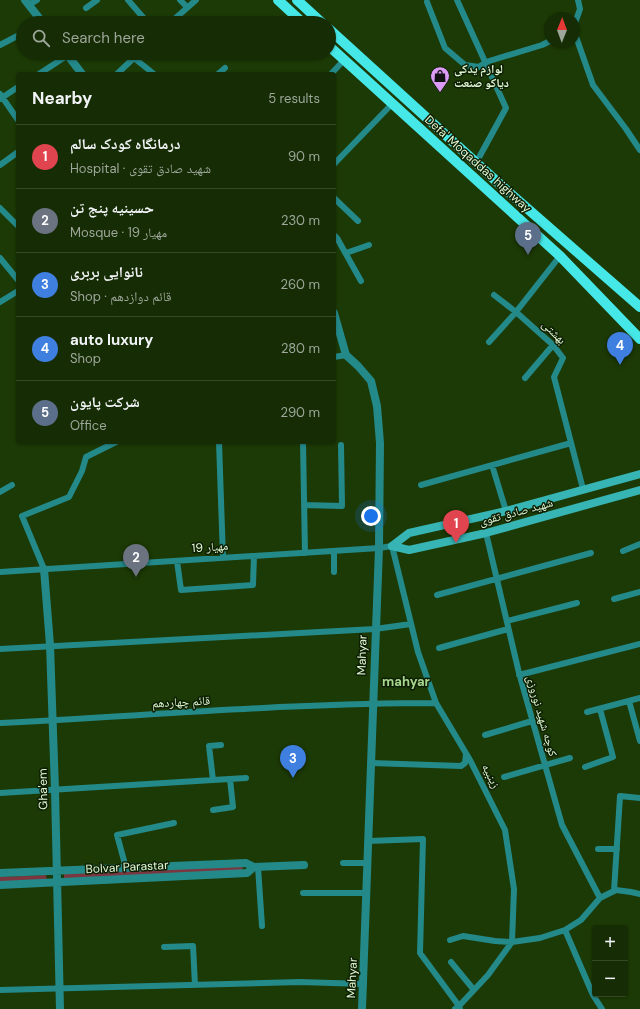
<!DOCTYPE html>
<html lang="en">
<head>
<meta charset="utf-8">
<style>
  :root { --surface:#152c04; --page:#223813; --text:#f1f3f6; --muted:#9da79a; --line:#344826; --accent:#bca0f2 }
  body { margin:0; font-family:"DM Sans","Noto Naskh Arabic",sans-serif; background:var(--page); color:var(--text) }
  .controls { position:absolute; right:12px; bottom:12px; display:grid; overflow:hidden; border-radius:4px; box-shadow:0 1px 3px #0004 }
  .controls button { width:36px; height:36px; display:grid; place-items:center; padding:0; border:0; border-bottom:1px solid var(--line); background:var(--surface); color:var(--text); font:20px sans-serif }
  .compass { position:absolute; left:544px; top:12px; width:36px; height:36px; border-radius:50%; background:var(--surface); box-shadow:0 1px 3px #0004; rotate:1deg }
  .you { position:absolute; left:371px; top:516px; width:14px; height:14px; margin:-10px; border:3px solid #fff; border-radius:50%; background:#1a73e8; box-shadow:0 0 0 6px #1a73e833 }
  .badge { display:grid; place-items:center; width:26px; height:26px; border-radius:50%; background:var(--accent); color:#fff; font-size:13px; font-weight:700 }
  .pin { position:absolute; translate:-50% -33px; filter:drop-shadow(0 1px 2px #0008) }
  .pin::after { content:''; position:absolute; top:21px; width:14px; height:12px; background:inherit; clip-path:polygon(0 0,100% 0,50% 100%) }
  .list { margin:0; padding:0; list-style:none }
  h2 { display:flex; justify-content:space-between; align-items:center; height:52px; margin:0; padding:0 16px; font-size:17px }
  h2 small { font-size:13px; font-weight:400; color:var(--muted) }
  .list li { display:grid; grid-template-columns:26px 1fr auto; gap:12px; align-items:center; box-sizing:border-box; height:64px; padding:0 16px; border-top:1px solid var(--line) }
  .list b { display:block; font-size:15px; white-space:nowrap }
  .list p { margin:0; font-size:13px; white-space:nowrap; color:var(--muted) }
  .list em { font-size:13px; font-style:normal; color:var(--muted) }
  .icon { flex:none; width:22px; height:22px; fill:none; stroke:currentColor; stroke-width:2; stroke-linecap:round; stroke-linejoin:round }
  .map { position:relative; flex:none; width:640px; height:1009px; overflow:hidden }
  .search { position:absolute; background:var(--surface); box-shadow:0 1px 3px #0004; left:16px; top:16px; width:320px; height:44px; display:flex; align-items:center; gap:10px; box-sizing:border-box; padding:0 14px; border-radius:22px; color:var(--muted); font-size:15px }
  .panel { position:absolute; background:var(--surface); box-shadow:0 1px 3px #0004; left:16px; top:72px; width:320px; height:372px; border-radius:4px }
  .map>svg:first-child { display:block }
</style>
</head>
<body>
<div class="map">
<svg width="640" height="1009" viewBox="0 0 640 1009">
  <rect width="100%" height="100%" fill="#1c3a05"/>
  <path fill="#7b373f" d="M242 866 243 870 64 879V874Z
    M46 875 47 881 0 883V877Z"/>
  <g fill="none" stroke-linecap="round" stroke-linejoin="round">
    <path stroke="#248989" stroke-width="6" d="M128 0 148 23
      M180 0 187 7
      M457 0 506 108 476 163
      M427 2 445 48 465 65 479 67 486 62 542 45 550 41
      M29 5 37 0
      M86 8 97 0
      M170 23 196 0
      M574 26 580 9 578 0
      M574 31 593 85 626 129 640 150
      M0 45 23 33
      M134 58 154 74
      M39 74 68 55
      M117 74 139 53
      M218 74 225 68
      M331 74 344 60
      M0 94 18 120
      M0 99 18 87
      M334 164 392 104
      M0 165 18 152
      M334 198 358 221
      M0 208 18 226
      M334 235 337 238 361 281
      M346 253 369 245
      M560 256 516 312 553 345 563 358 554 377 583 489
      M0 258 18 280
      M0 302 18 291
      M489 342 516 312 494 295
      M334 357 346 355
      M525 378 553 345
      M219 442 223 558
      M303 442 305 553
      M492 465 506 511
      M421 485 571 443
      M0 492 12 485
      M304 505 342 506 341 445
      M486 533 519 673 562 825 600 898
      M334 551V572
      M623 551 640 544
      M177 561 181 590 253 585 254 556
      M44 569 22 516 69 497 82 471 86 457 116 442
      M0 572 379 548 392 546 418 652 436 703 470 760 505 830 514 889 512 942 488 975 459 1006 460 1009
      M437 595 591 553
      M614 599 640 592
      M507 621 577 603
      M439 648 508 629
      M0 649 375 629 411 624
      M519 675 640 644
      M629 701 640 741
      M587 712 640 698
      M0 723C145 716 290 703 436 703
      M485 735 532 721
      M371 763 461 766 465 763 466 754
      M585 767 613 757 600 709
      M504 777 570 758
      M213 780 209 746 221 745
      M0 793 246 778
      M213 810 233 807 230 779
      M368 841 423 839 420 953 459 1006 455 1009
      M598 849H617
      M343 863H368
      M258 867 262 926
      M126 868 117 835 174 823
      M614 891 620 796 640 798
      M303 893H367
      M565 930 593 995 602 1009
      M450 940 463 936 495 941 512 942 540 938 565 930 581 920 600 898 616 890 631 892 640 894
      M164 947 193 946 195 985
      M451 962 474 990
      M0 990 300 982 364 984"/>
    <path stroke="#248989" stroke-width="8" d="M25 0 43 23
      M66 53 82 74
      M334 313 346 355 358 366 371 381 377 406 380 443 379 548 362 1009
      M44 569 50 645 55 790 60 1009
      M0 873 246 863 254 867
      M0 885 247 873 254 867 304 865"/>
    <path stroke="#37b5b5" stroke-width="8" d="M392 546 409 533 506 511 640 474
      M392 546 409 550 486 533 640 490"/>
    <path stroke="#46e7e7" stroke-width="10" d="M278 0 303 23
      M297 0 322 23
      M329 29 505 189 640 307
      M329 46 560 256 640 339"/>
  </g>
  <defs>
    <symbol id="shop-pin" viewBox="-11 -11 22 30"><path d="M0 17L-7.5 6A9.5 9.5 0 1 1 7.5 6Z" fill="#da9af6" stroke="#0d1e03"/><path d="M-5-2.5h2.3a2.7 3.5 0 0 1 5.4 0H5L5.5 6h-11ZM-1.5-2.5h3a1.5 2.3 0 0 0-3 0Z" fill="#111"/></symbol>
  </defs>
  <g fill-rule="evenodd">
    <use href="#shop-pin" x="429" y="65" width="22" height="30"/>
  </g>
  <g text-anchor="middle" stroke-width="3" stroke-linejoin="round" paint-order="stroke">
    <g font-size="12" font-weight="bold" fill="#e0f8d4" stroke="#0d1e03" text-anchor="start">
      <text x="454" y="73">لوازم یدکی<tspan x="454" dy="14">دیاکو صنعت</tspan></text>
    </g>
    <g font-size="12" fill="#e0f8d4" stroke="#0d1e03">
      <text transform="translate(478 164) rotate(42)" y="4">Defa' Moqaddas highway</text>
      <text transform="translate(554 332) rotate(45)" y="4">بهشتی</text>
      <text transform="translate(516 512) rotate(-15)" y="4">شهید صادق تقوی</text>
      <text transform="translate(210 547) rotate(-4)" y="4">مهیار 19</text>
      <text transform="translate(362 655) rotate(-88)" y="4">Mahyar</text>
      <text transform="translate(181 702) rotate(-3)" y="4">قائم چهاردهم</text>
      <text transform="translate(542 716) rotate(74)" y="4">کوچه شهید نوروزی</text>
      <text transform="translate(491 776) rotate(64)" y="4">زینبیه</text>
      <text transform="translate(43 789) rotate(-91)" y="4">Gha'em</text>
      <text transform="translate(127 867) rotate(-3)" y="4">Bolvar Parastar</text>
      <text transform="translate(352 978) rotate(-87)" y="4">Mahyar</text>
    </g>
    <g font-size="13" font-weight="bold" fill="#a8d68f" stroke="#0d1e03">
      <text x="406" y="686">mahyar</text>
    </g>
  </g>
</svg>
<div class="controls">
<button>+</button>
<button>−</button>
</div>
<svg class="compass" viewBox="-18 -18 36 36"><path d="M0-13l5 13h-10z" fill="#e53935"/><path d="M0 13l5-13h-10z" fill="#9da79a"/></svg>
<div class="you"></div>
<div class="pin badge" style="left:456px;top:543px;background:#e0444e">1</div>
<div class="pin badge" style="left:136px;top:577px;background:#6b7280">2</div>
<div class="pin badge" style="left:293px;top:778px;background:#3f7fe0">3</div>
<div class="pin badge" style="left:620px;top:365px;background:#3f7fe0">4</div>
<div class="pin badge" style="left:528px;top:255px;background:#5c6f8a">5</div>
<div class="search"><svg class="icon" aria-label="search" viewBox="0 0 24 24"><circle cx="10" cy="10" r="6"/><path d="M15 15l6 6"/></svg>Search here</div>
<section class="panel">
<h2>Nearby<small>5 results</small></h2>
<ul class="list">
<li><span class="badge" style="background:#e0444e">1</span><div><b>درمانگاه کودک سالم</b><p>Hospital · شهید صادق تقوی</p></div><em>90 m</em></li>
<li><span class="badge" style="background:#6b7280">2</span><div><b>حسینیه پنج تن</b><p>Mosque · مهیار 19</p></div><em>230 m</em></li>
<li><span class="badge" style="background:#3f7fe0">3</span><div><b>نانوایی بربری</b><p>Shop · قائم دوازدهم</p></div><em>260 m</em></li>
<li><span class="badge" style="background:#3f7fe0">4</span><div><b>auto luxury</b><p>Shop</p></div><em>280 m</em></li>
<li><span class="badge" style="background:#5c6f8a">5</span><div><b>شرکت پایون</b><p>Office</p></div><em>290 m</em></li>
</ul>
</section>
</div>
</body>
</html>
